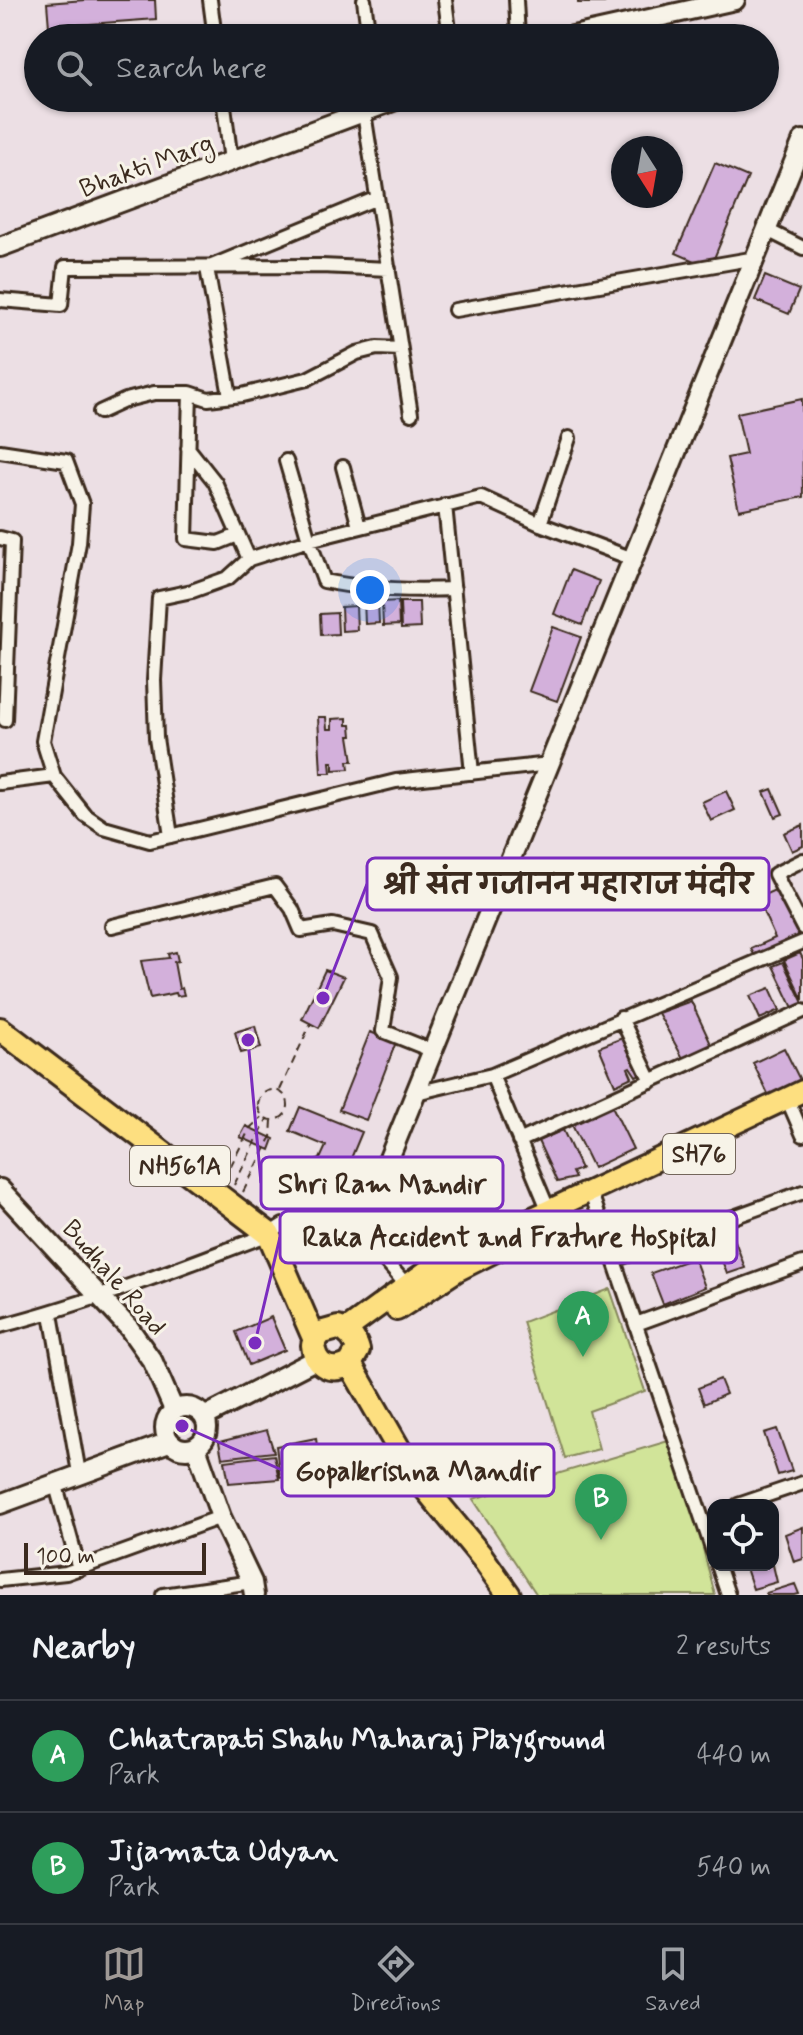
<!DOCTYPE html>
<html lang="en">
<head>
<meta charset="utf-8">
<style>
  :root { --surface:#171b24; --page:#242831; --text:#f1f3f6; --muted:#9ea1a6; --line:#363941; --accent:#9f9995 }
  body { margin:0; font-family:Mynerve,"Playpen Sans Deva",sans-serif; background:var(--page); color:var(--text) }
  .controls { position:absolute; right:24px; bottom:24px; display:grid; overflow:hidden; border-radius:16px; box-shadow:0 2px 6px #0004 }
  .controls button { width:72px; height:72px; display:grid; place-items:center; padding:0; border:0; border-bottom:2px solid var(--line); background:var(--surface); color:var(--text); font:40px sans-serif }
  .compass { position:absolute; left:611px; top:136px; width:72px; height:72px; border-radius:50%; background:var(--surface); box-shadow:0 2px 6px #0004; rotate:169deg }
  .scale { position:absolute; left:24px; bottom:20px; width:182px; box-sizing:border-box; padding-left:8px; border:4px solid #3b2a1e; border-top:0; font-size:22px; line-height:28px; white-space:nowrap; color:#3b2a1e; -webkit-text-stroke:6px #f7f3e8; paint-order:stroke }
  .you { position:absolute; left:370px; top:590px; width:28px; height:28px; margin:-20px; border:6px solid #fff; border-radius:50%; background:#1a73e8; box-shadow:0 0 0 12px #1a73e833 }
  .badge { display:grid; place-items:center; width:52px; height:52px; border-radius:50%; background:var(--accent); color:#fff; font-size:26px; font-weight:700 }
  .pin { position:absolute; translate:-50% -66px; filter:drop-shadow(0 2px 4px #0008) }
  .pin::after { content:''; position:absolute; top:42px; width:28px; height:24px; background:inherit; clip-path:polygon(0 0,100% 0,50% 100%) }
  .list { margin:0; padding:0; list-style:none }
  h2 { display:flex; justify-content:space-between; align-items:center; height:104px; margin:0; padding:0 32px; font-size:34px }
  h2 small { font-size:26px; font-weight:400; color:var(--muted) }
  .list li { display:grid; grid-template-columns:52px 1fr auto; gap:24px; align-items:center; box-sizing:border-box; height:112px; padding:0 32px; border-top:2px solid var(--line) }
  .list b { display:block; font-size:30px; white-space:nowrap }
  .list p { margin:0; font-size:26px; white-space:nowrap; color:var(--muted) }
  .list em { font-size:26px; font-style:normal; color:var(--muted) }
  .icon { flex:none; width:44px; height:44px; fill:none; stroke:currentColor; stroke-width:2; stroke-linecap:round; stroke-linejoin:round }
  .map { position:relative; flex:none; width:803px; height:1595px; overflow:hidden }
  .search { position:absolute; background:var(--surface); box-shadow:0 2px 6px #0004; left:24px; right:24px; top:24px; height:88px; display:flex; align-items:center; gap:20px; box-sizing:border-box; padding:0 28px; border-radius:44px; color:var(--muted); font-size:30px }
  .sheet { height:328px; background:var(--surface) }
  nav { display:flex; justify-content:space-around; align-items:center; box-sizing:border-box; height:112px; border-top:2px solid var(--line); background:var(--surface); font-size:22px; color:var(--muted) }
  nav a { display:grid; justify-items:center; gap:4px }
  nav .on { color:var(--accent) }
  .map>svg:first-child { display:block }
</style>
</head>
<body>
<div class="map">
<svg width="803" height="1595" viewBox="0 0 803 1595">
  <rect width="100%" height="100%" fill="#ecdfe4"/>
  <filter id="ink" filterUnits="userSpaceOnUse"><feTurbulence type="fractalNoise" baseFrequency=".0125" numOctaves="2"/><feDisplacementMap in="SourceGraphic" scale="16" xChannelSelector="R" yChannelSelector="G"/><feConvolveMatrix kernelMatrix="1 2 1 2 8 2 1 2 1" color-interpolation-filters="sRGB"/></filter>
  <g filter="url(#ink)">
    <path fill="#d1e499" stroke="#86875c" stroke-width="2" d="M610 1289 645 1391 589 1411 599 1449 565 1458 523 1322Z
      M675 1439 715 1595H537L473 1499Z"/>
    <path fill="#d3b0db" stroke="#3b2a1e" stroke-width="2" d="M85 0H155L156 19 49 27 47 3Z
      M578 0H603L604 3H578Z
      M715 163 748 177 710 268 676 253Z
      M765 276 799 290 789 314 755 300Z
      M802 399 803 497 739 510 727 458 746 454 737 413Z
      M571 570 599 581 582 625 554 614Z
      M364 599H378L379 623 365 624Z
      M398 601 399 625 383 626 382 602Z
      M400 602H419L420 628 401 629Z
      M356 606 357 630 342 631 341 607Z
      M337 613 338 634 321 635 320 614Z
      M553 627 581 637 557 701 529 691Z
      M318 717H326L327 729H332V719L347 718V725H351L352 736H349L353 761H348L349 769 333 770V762H330L331 773H321Z
      M772 789 783 814 775 817 764 792Z
      M726 791 735 810 711 821 702 802Z
      M803 825V846L792 851 784 833Z
      M777 889 800 938 756 958 751 949 775 938 757 898Z
      M176 952 178 961 174 962 179 989 182 988 184 995 177 996 176 993 150 998 141 961 169 958 168 954Z
      M800 953 803 959V1000L784 960Z
      M783 962 803 1003 793 1008 773 966Z
      M325 970 344 977 319 1028 302 1019Z
      M770 988 780 1010 760 1019 750 996Z
      M691 1001 712 1046 684 1060 658 1013Z
      M255 1026 261 1048 241 1053 235 1032Z
      M370 1032 396 1042 366 1120 339 1110Z
      M625 1037 641 1074 636 1076 630 1067 628 1068 632 1077 615 1085 599 1047Z
      M784 1048 800 1080 769 1096 753 1063Z
      M612 1106 633 1149 593 1168 572 1125Z
      M300 1107 362 1132 347 1168 293 1194 264 1182 270 1168 287 1176 320 1159 326 1146 290 1131Z
      M246 1126 274 1139 270 1150 240 1137Z
      M563 1130 581 1169 572 1172 575 1178 557 1182 538 1141Z
      M730 1227 745 1268 727 1274 712 1233Z
      M694 1258 705 1287 663 1304 651 1273Z
      M271 1317 285 1350 249 1365 236 1332Z
      M720 1379 726 1394 704 1404 698 1388Z
      M777 1429 792 1471 778 1475 764 1433Z
      M267 1430 274 1452 222 1458 219 1442Z
      M316 1438 320 1472 280 1477 276 1446Z
      M274 1455 279 1479 229 1483 225 1461Z
      M803 1527V1559L794 1562 785 1534Z
      M757 1565H773L777 1582 753 1589 746 1568Z
      M795 1584 799 1594 795 1595H767L766 1593Z"/>
    <g fill="none" stroke-linecap="round" stroke-linejoin="round">
      <defs>
        <path id="street" d="M210 0 215 38
          M364 0 369 38
          M445 0 450 38
          M516 0 518 38
          M223 98 231 161
          M364 113 411 414
          M767 230 803 248
          M0 300 61 305 65 267 321 266 389 269
          M455 310 756 258
          M190 393 186 539 218 543 238 535
          M230 396 207 268 377 198
          M100 412 126 400 154 393H190L208 399 242 395 307 379 357 353 377 348 401 349
          M188 448 215 482 249 559
          M0 451 66 461 82 504 79 543 43 741 54 776
          M286 461 309 540 324 581C368 590 409 591 454 589
          M343 467 359 527
          M445 505 472 773
          M540 524 569 438
          M0 538 12 541 5 720
          M0 783 54 776 85 815 104 828 150 841 396 781 550 764
          M171 836 156 738 154 680 159 598 192 591 228 578 249 559 309 540 481 497 540 524 633 559
          M803 860 775 874 803 928
          M112 926 275 886 292 909 301 930 333 925 372 934 391 977 383 1031 433 1051
          M621 1018 651 1081
          M492 1075 551 1216
          M416 1093 492 1075 803 942
          M787 1098 803 1135
          M519 1141 803 1011
          M590 1190 713 1551
          M614 1260 803 1192
          M51 1314 79 1473
          M636 1324 803 1263
          M0 1326C92 1302 180 1268 269 1234L283 1225 302 1224 357 1237 381 1256 409 1288
          M55 1482 79 1569
          M738 1505 803 1483
          M718 1565 728 1595
          M0 1580 66 1573 221 1517
          M163 1595 252 1582"/>
        <path id="secondary" d="M564 38 735 0
          M0 247 401 98
          M0 1189 129 1328 153 1362 174 1410
          M357 1237 803 140
          M165 1428a21 21 0 1 1 42 0a21 21 0 1 1-42 0Z
          M204 1417 317 1359
          M196 1447 221 1517 252 1582 254 1595
          M0 1504 169 1442"/>
        <path id="primary" d="M397 1310 458 1270 557 1220
          M346 1330 431 1268 450 1257 803 1091"/>
        <path id="highway" d="M0 1029 269 1234 314 1338
          M338 1328C349 1331 355 1339 358 1350L350 1364C331 1374 315 1366 313 1345L320 1333Z
          M350 1364 412 1472 482 1557 509 1595"/>
      </defs>
      <use href="#street" stroke="#3b2a1e" stroke-width="18"/>
      <use href="#secondary" stroke="#3b2a1e" stroke-width="24"/>
      <use href="#primary" stroke="#3b2a1e" stroke-width="26"/>
      <use href="#highway" stroke="#3b2a1e" stroke-width="28"/>
      <path stroke="#3b2a1e" stroke-width="2" stroke-dasharray="8 6" stroke-linecap="butt" d="M280 1090 311 1023
        M258 1105a15 15 0 1 1 30 0a15 15 0 1 1-30 0Z
        M224 1179 250 1128 262 1117
        M234 1185 267 1119
        M243 1192 271 1138 272 1120"/>
      <use href="#street" stroke="#f7f3e8" stroke-width="12"/>
      <use href="#secondary" stroke="#f7f3e8" stroke-width="18"/>
      <use href="#primary" stroke="#fddf80" stroke-width="20"/>
      <use href="#highway" stroke="#fddf80" stroke-width="22"/>
    </g>
  </g>
  <g text-anchor="middle" stroke-width="6" stroke-linejoin="round" paint-order="stroke">
    <g fill="#f7f3e8" stroke="#73665b" stroke-width="2">
      <rect x="663" y="1134" width="72" height="40" rx="6"/>
      <rect x="130" y="1146" width="100" height="40" rx="6"/>
    </g>
    <g font-size="24" font-weight="bold" fill="#3b2a1e">
      <text x="699" y="1162">SH76</text>
      <text x="180" y="1174">NH561A</text>
    </g>
    <g font-size="26" fill="#3b2a1e" stroke="#f7f3e8">
      <text transform="translate(146 165) rotate(-20)" y="9">Bhakti Marg</text>
      <text transform="translate(115 1277) rotate(49)" y="9">Budhale Road</text>
    </g>
  </g>
  <path fill="none" stroke="#7b2cbf" stroke-width="3" d="M323 998L367 884M248 1040L261 1183M255 1343L280 1237M182 1426L282 1470"/>
  <g fill="#7b2cbf" stroke="#f7f3e8" stroke-width="3">
    <circle cx="323" cy="998" r="8"/>
    <circle cx="248" cy="1040" r="8"/>
    <circle cx="255" cy="1343" r="8"/>
    <circle cx="182" cy="1426" r="8"/>
  </g>
  <g fill="#f7f3e8" stroke="#7b2cbf" stroke-width="3">
    <rect x="367" y="858" width="402" height="52" rx="8"/>
    <rect x="261" y="1157" width="242" height="52" rx="8"/>
    <rect x="280" y="1211" width="457" height="52" rx="8"/>
    <rect x="282" y="1444" width="272" height="52" rx="8"/>
  </g>
  <g font-size="28" text-anchor="middle" font-weight="bold" fill="#3b2a1e">
    <text x="568" y="894">श्री संंत गजानन महाराज मंदीर</text>
    <text x="382" y="1193">Shri Ram Mandir</text>
    <text x="509" y="1246">Raka Accident and Frature Hospital</text>
    <text x="418" y="1480">Gopalkrishna Mandir</text>
  </g>
</svg>
<div class="controls">
<button><svg class="icon" aria-label="locate" viewBox="0 0 24 24"><circle cx="12" cy="12" r="6"/><path d="M12 2v4M12 18v4M2 12h4M18 12h4"/></svg></button>
</div>
<svg class="compass" viewBox="-18 -18 36 36"><path d="M0-13l5 13h-10z" fill="#e53935"/><path d="M0 13l5-13h-10z" fill="#9ea1a6"/></svg>
<div class="scale">100 m</div>
<div class="you"></div>
<div class="pin badge" style="left:583px;top:1357px;background:#2e9e5b">A</div>
<div class="pin badge" style="left:601px;top:1540px;background:#2e9e5b">B</div>
<div class="search"><svg class="icon" aria-label="search" viewBox="0 0 24 24"><circle cx="10" cy="10" r="6"/><path d="M15 15l6 6"/></svg>Search here</div>
</div>
<section class="sheet">
<h2>Nearby<small>2 results</small></h2>
<ul class="list">
<li><span class="badge" style="background:#2e9e5b">A</span><div><b>Chhatrapati Shahu Maharaj Playground</b><p>Park</p></div><em>440 m</em></li>
<li><span class="badge" style="background:#2e9e5b">B</span><div><b>Jijamata Udyan</b><p>Park</p></div><em>540 m</em></li>
</ul>
</section>
<nav>
<a class="on"><svg class="icon" aria-label="map" viewBox="0 0 24 24"><path d="M3 6l6-2 6 2 6-2v14l-6 2-6-2-6 2zM9 4v14M15 6v14"/></svg>Map</a>
<a><svg class="icon" aria-label="directions" viewBox="0 0 24 24"><path d="M12 3l9 9-9 9-9-9zM9 14v-3h6M13 9l2 2-2 2"/></svg>Directions</a>
<a><svg class="icon" aria-label="saved" viewBox="0 0 24 24"><path d="M7 4h10v16l-5-4-5 4z"/></svg>Saved</a>
</nav>
</body>
</html>
